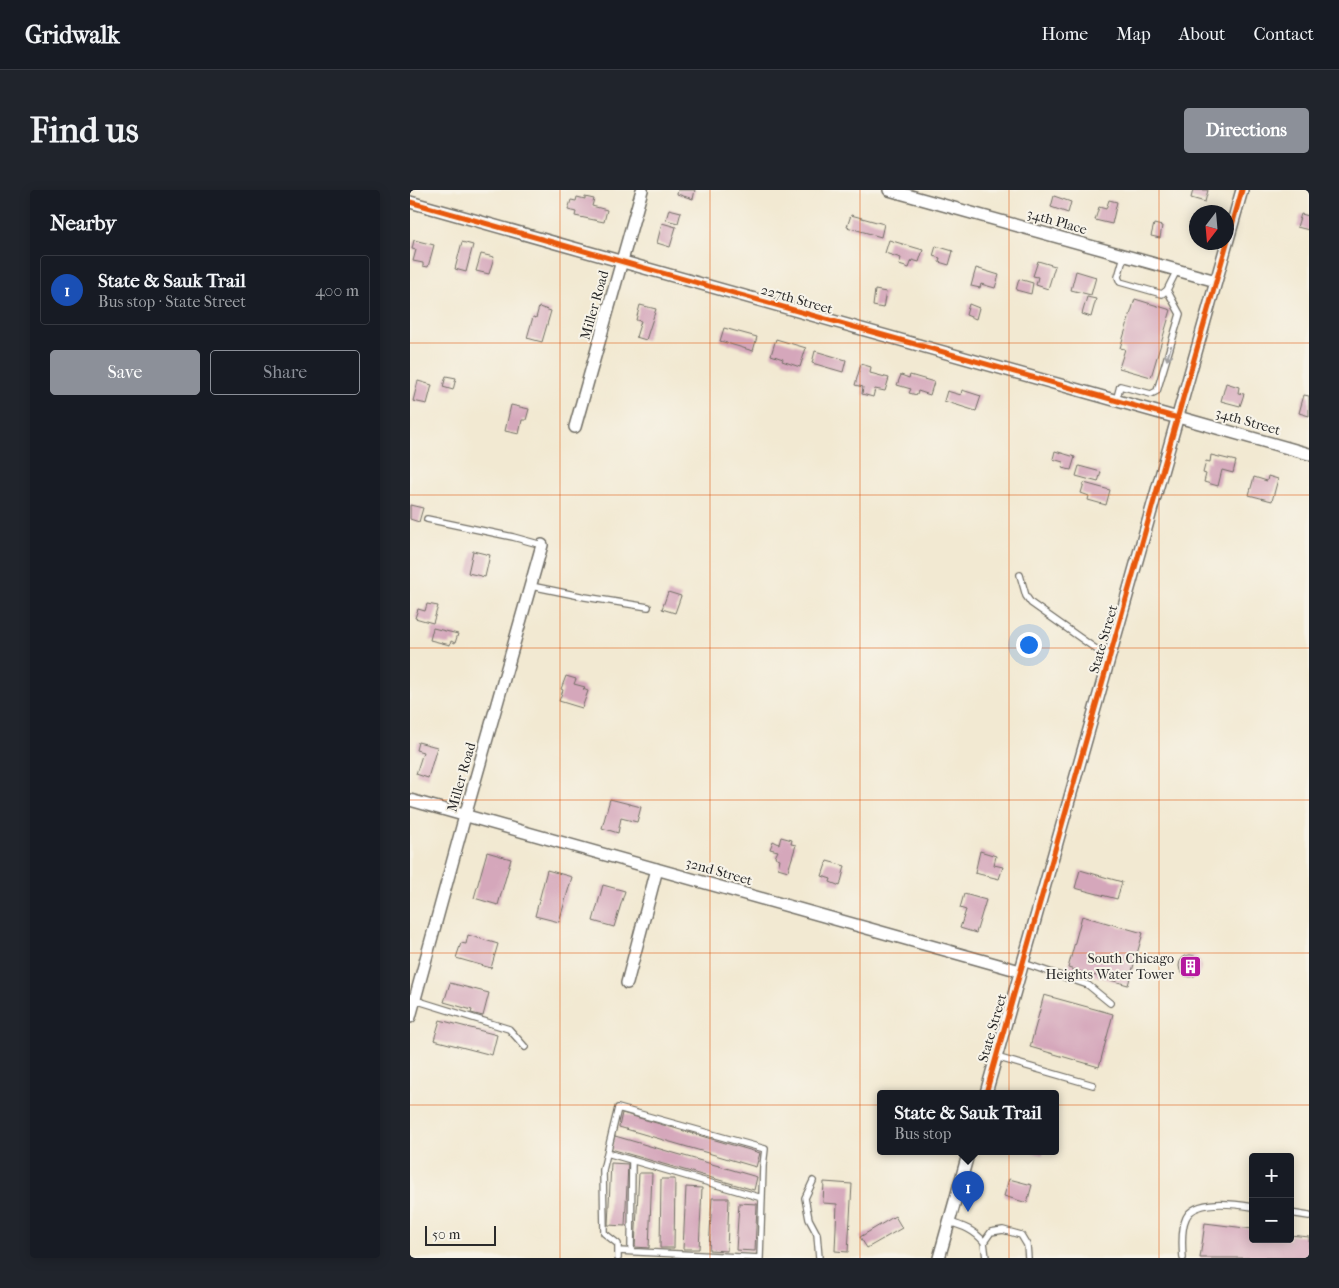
<!DOCTYPE html>
<html lang="en">
<head>
<meta charset="utf-8">
<style>
  :root { --surface:#171b24; --page:#20242c; --text:#f1f3f6; --muted:#9ea1a6; --line:#363941; --accent:#8c9099 }
  body { margin:0; font-family:"IM FELL French Canon",serif; background:var(--page); color:var(--text) }
  .controls { position:absolute; right:15px; bottom:15px; display:grid; overflow:hidden; border-radius:5px; box-shadow:0 2px 12px #0003 }
  .controls button { width:45px; height:45px; display:grid; place-items:center; padding:0; border:0; border-bottom:1px solid var(--line); background:var(--surface); color:var(--text); font:25px sans-serif }
  .compass { position:absolute; left:779px; top:15px; width:45px; height:45px; border-radius:50%; background:var(--surface); box-shadow:0 2px 12px #0003; rotate:196deg }
  .scale { position:absolute; left:15px; bottom:12px; width:71px; box-sizing:border-box; padding-left:5px; border:2px solid #2b2b2b; border-top:0; font-size:14px; line-height:18px; white-space:nowrap; color:#2b2b2b; -webkit-text-stroke:4px #f7f3e8; paint-order:stroke }
  .you { position:absolute; left:618px; top:454px; width:18px; height:18px; margin:-12px; border:4px solid #fff; border-radius:50%; background:#1a73e8; box-shadow:0 0 0 8px #1a73e833 }
  .badge { display:grid; place-items:center; width:32px; height:32px; border-radius:50%; background:var(--accent); color:#fff; font-size:16px; font-weight:700 }
  .pin { position:absolute; translate:-50% -41px; filter:drop-shadow(0 1px 2px #0008) }
  .pin::after { content:''; position:absolute; top:26px; width:18px; height:15px; background:inherit; clip-path:polygon(0 0,100% 0,50% 100%) }
  .popup { position:absolute; left:467px; top:900px; width:182px; height:65px; box-sizing:border-box; display:grid; place-content:center; border-radius:5px; background:var(--surface); filter:drop-shadow(0 1px 4px #0005); font-size:16px; white-space:nowrap; color:var(--muted) }
  .popup b { font-size:19px; color:var(--text) }
  .popup::after { content:''; position:absolute; left:50%; top:100%; margin-left:-10px; border:10px solid transparent; border-top-color:var(--surface) }
  .list { margin:0; padding:0; list-style:none }
  h2 { display:flex; justify-content:space-between; align-items:center; height:65px; margin:0; padding:0 20px; font-size:21px }
  h2 small { font-size:16px; font-weight:400; color:var(--muted) }
  .list li { display:grid; grid-template-columns:32px 1fr auto; gap:15px; align-items:center; box-sizing:border-box; height:70px; margin:0 10px 10px; padding:0 10px; border:1px solid var(--line); border-radius:5px }
  .list b { display:block; font-size:19px; white-space:nowrap }
  .list p { margin:0; font-size:16px; white-space:nowrap; color:var(--muted) }
  .list em { font-size:16px; font-style:normal; color:var(--muted) }
  .actions { display:flex; gap:10px; padding:15px 20px }
  .actions a { flex:1; padding:11px 0; border:1px solid var(--accent); border-radius:5px; text-align:center; font-size:18px; color:var(--accent) }
  .actions .main { background:var(--accent); color:#fff }
  .map { position:relative; flex:none; width:899px; height:1068px; overflow:hidden; border-radius:5px }
  header { display:flex; align-items:center; gap:30px; box-sizing:border-box; height:70px; padding:0 25px; background:var(--surface); border-bottom:1px solid var(--line) }
  header strong { font-size:24px }
  nav { display:flex; gap:28px; margin-inline-start:auto; font-size:18px }
  .intro { display:flex; align-items:center; justify-content:space-between; box-sizing:border-box; height:120px; padding:0 30px }
  h1 { margin:0; font-size:35px }
  .button { padding:12px 22px; border-radius:5px; background:var(--accent); color:#fff; font-size:18px; font-weight:700 }
  main { display:flex; gap:30px; padding:0 30px }
  aside { flex:1; background:var(--surface); border-radius:5px; box-shadow:0 2px 12px #0003 }
  .map>svg:first-child { display:block }
</style>
</head>
<body>
<header>
<strong>Gridwalk</strong>
<nav><a>Home</a><a>Map</a><a>About</a><a>Contact</a></nav>
</header>
<div class="intro"><h1>Find us</h1><a class="button">Directions</a></div>
<main>
<aside>
<h2>Nearby<small></small></h2>
<ul class="list">
<li><span class="badge" style="background:#1a4fb4">1</span><div><b>State &amp; Sauk Trail</b><p>Bus stop · State Street</p></div><em>400 m</em></li>
</ul>
<div class="actions"><a class="main">Save</a><a>Share</a></div>
</aside>
<div class="map">
<svg width="899" height="1068" viewBox="0 0 899 1068">
  <rect width="100%" height="100%" fill="#f7f3e8"/>
  <filter id="ink" filterUnits="userSpaceOnUse"><feTurbulence type="fractalNoise" baseFrequency=".02" numOctaves="2"/><feDisplacementMap in="SourceGraphic" scale="10" xChannelSelector="R" yChannelSelector="G"/><feConvolveMatrix kernelMatrix="1 2 1 2 8 2 1 2 1" color-interpolation-filters="sRGB"/></filter>
  <filter id="wash" filterUnits="userSpaceOnUse"><feTurbulence type="fractalNoise" baseFrequency=".0096" numOctaves="4" result="noise"/><feDisplacementMap in="SourceGraphic" scale="20" xChannelSelector="R" yChannelSelector="G"/><feGaussianBlur stdDeviation="1.12" result="paint"/><feColorMatrix in="noise" values="0 0 0 0 0 0 0 0 0 0 0 0 0 0 0 0 0 1.4 0 .05"/><feComposite in="paint" operator="in"/></filter>
  <g filter="url(#wash)">
    <rect width="100%" height="100%" fill="#f2e9d2"/>
    <g id="blocks">
      <path fill="#d5a7bb" d="M268 0H285L283 9 267 4Z
        M783 0H798L795 12 781 8Z
        M644 6 661 12 658 23 641 17Z
        M167 7 175 9V7L184 9 182 16 197 20 194 32 165 26 166 22 158 20 161 10 166 11Z
        M699 10 707 12 702 34 685 30 689 17 696 19Z
        M259 19 271 22 268 33 256 30Z
        M891 24 899 26V40L887 37Z
        M441 25 474 34 471 47 437 37Z
        M252 33 266 37 260 57 247 53Z
        M744 34 752 36 750 48 741 46Z
        M4 50 24 55 18 77 13 76V73L3 71 6 60 2 59Z
        M479 50 513 60 509 72 502 70 499 78 489 75 491 68 475 63Z
        M52 52 63 55 56 82 45 79Z
        M526 56 543 61 539 75 529 72 530 68 523 66Z
        M71 64 84 67 79 84 66 81Z
        M628 71 645 76 638 99 626 95 628 87 623 86Z
        M566 78 589 85 585 98 571 94 570 98 561 96Z
        M666 81 686 87 681 105 661 100Z
        M609 89 623 93 621 104 606 100Z
        M465 100 476 102 473 118 463 116Z
        M677 107 686 109 681 127 672 124Z
        M725 109 761 120 741 187 709 178 715 159 710 158Z
        M559 114 569 118 566 129 556 125Z
        M230 115 246 119 236 150 226 147 231 131 226 130Z
        M129 117 141 121 132 152 117 148 123 127 126 128Z
        M314 138 347 147 343 161 310 151Z
        M366 149 396 158 390 177 372 171 373 169 361 165Z
        M405 161 436 170 433 182 402 173Z
        M451 174 461 177 460 183 479 188 475 201 465 199 463 207 452 204 453 197 445 195Z
        M491 185 499 188 500 185 524 192 520 205 508 201 507 205 499 203 501 199 487 195Z
        M36 186 46 188 43 200 33 197Z
        M8 191 22 195 17 214 3 211Z
        M816 193 829 197 828 203 834 204 830 216 811 211Z
        M552 200 571 206 566 221 534 211 537 201 551 205Z
        M894 205 899 206V226L889 223Z
        M101 215 119 219 116 230H112L109 244 95 241Z
        M645 261 665 267 661 280 652 278 653 272 643 269Z
        M801 265 826 271 823 283 812 280 808 296 794 292 796 284 793 283 796 271 800 272Z
        M669 276 691 282 688 292 666 286Z
        M858 286 868 289 862 311 839 305 844 287 857 291Z
        M674 293 700 300 696 315 678 310 679 306 671 303Z
        M0 315 13 318 9 332 0 329Z
        M63 361 80 365 75 387 58 383Z
        M258 402 271 406 265 423 252 419Z
        M17 414 28 416 23 433 5 428 8 419 15 421Z
        M23 438 48 444 45 453 41 451 40 455 20 450Z
        M156 486 166 489 164 494 175 497 173 499 178 501 172 518 149 511 153 500 151 499Z
        M8 552 27 557 18 588 6 584 13 562 6 560Z
        M200 609 231 617 227 632 211 628 208 643 192 638Z
        M371 647 382 650 381 654 386 655 378 681 368 678 370 669 365 667 368 661 360 659 363 651 369 654Z
        M570 661 586 666 584 675 593 677 589 689 565 683Z
        M77 662 101 669 88 715 64 708Z
        M417 671 435 676 430 696 420 692 421 689 412 686Z
        M137 680 162 687 149 732 125 726Z
        M670 680 712 692 707 709 665 698Z
        M193 695 215 701 204 737 183 731Z
        M554 704 576 710 566 743 550 738 556 720 550 718Z
        M672 726 733 743 718 795 658 778Z
        M58 745 88 754 81 778 46 768 51 753 56 754Z
        M769 776a11 11 0 1 1 22 0a11 11 0 1 1-22 0Z
        M40 793 79 803 73 826 61 823 62 820 34 812Z
        M634 805 703 824 689 877 620 857Z
        M30 830 87 845 82 865 24 850Z
        M212 923 350 963 346 977 209 937Z
        M205 946 347 987 344 1000 201 959Z
        M618 961H634L632 965Z
        M201 973 218 974 215 1036 198 1035Z
        M229 983H242L239 1058 225 1057Z
        M251 989H265L264 1058H250Z
        M599 989 622 995 617 1013 594 1006Z
        M414 992 442 994 438 1062 425 1061 427 1014 413 1013Z
        M276 997 292 998 289 1059H273Z
        M302 1008H319L317 1061 299 1060Z
        M329 1013 347 1014 345 1061 326 1060Z
        M485 1026 492 1038 457 1058 450 1047Z
        M795 1033 843 1039V1049H880V1045L899 1047V1068H790Z"/>
    </g>
  </g>
  <g filter="url(#ink)">
    <use href="#blocks" fill-opacity="0" stroke="#716e65" stroke-width="1"/>
    <g fill="none" stroke-linecap="round" stroke-linejoin="round">
      <defs>
        <path id="service" d="M714 66 708 87 710 92 752 104 757 100 767 80
          M706 211 710 196 741 204 747 201 770 124 757 100
          M17 329 103 347 132 355
          M610 385 616 406 621 413 686 459 700 467
          M121 396 175 407 238 417
          M613 773 678 795 700 813
          M5 810 99 839 115 857
          M586 867 683 895
          M197 963 352 1008
          M403 991 395 1008 399 1029 407 1044 409 1068
          M880 1023 899 1026
          M539 1032C553 1036 564 1040 574 1052
          M208 1061 350 1068
          M221 1061 222 970
          M208 1068V1054L194 1043 193 980 208 918 355 959 353 976 350 1068
          M576 1068 574 1052 581 1042 593 1040 611 1045 617 1055 618 1068
          M773 1068C772 1056 771 1039 776 1028 785 1008 825 1014 843 1017"/>
        <path id="minor" d="M479 0 806 91
          M0 12 768 228
          M768 227 899 264
          M165 237 232 0
          M0 610 610 781
          M217 793 247 679
          M0 827 55 626 132 355
          M576 903 832 0
          M529 1068 559 961"/>
      </defs>
      <use href="#service" stroke="#716e65" stroke-width="8"/>
      <use href="#minor" stroke="#716e65" stroke-width="14"/>
      <use href="#service" stroke="#fff" stroke-width="5.5"/>
      <use href="#minor" stroke="#fff" stroke-width="11"/>
      <defs>
        <path id="cycleway" d="M0 12 768 228
          M576 903 832 0"/>
      </defs>
      <use href="#cycleway" stroke="#f7f3e8" stroke-width="8"/>
      <use href="#cycleway" stroke="#e8590c" stroke-width="5"/>
    </g>
    <defs><path id="oneway-shaft" d="M-6 0H5M1.5-3L5.5 0L1.5 3" fill="none" stroke-width="1.6" stroke-linecap="round" stroke-linejoin="round" transform="scale(1.25)"/></defs>
    <use stroke="#a0a0a0" href="#oneway-shaft" transform="translate(759 163) rotate(107)"/>
  </g>
  <path fill="none" stroke="#df570e" stroke-width="1" stroke-opacity="0.55" d="M150 0V1068M300 0V1068M450 0V1068M599 0V1068M749 0V1068M0 153H899M0 305H899M0 458H899M0 610H899M0 763H899M0 915H899"/>
  <defs>
    <symbol id="building-square" viewBox="-11 -11 22 22"><rect x="-9" y="-9" width="18" height="18" rx="4" fill="#b5179e" stroke="#f7f3e8"/><path d="M-4-6H4V6H1V3H-1V6H-4ZM-2.5-4.3h1.7v1.8h-1.7ZM.8-4.3h1.7v1.8H.8ZM-2.5-1h1.7V.8h-1.7ZM.8-1h1.7V.8H.8Z" fill="#fff"/></symbol>
  </defs>
  <g fill-rule="evenodd">
    <use href="#building-square" x="768" y="764" width="25" height="25"/>
  </g>
  <g text-anchor="middle" stroke-width="4" stroke-linejoin="round" paint-order="stroke">
    <g font-size="14" fill="#2b2b2b" stroke="#f7f3e8">
      <text transform="translate(647 31) rotate(16)" y="5">34th Place</text>
      <text transform="translate(387 109) rotate(16)" y="5">227th Street</text>
      <text transform="translate(184 115) rotate(-74)" y="5">Miller Road</text>
      <text transform="translate(838 231) rotate(16)" y="5">34th Street</text>
      <text transform="translate(693 449) rotate(-74)" y="5">State Street</text>
      <text transform="translate(51 587) rotate(-74)" y="5">Miller Road</text>
      <text transform="translate(309 681) rotate(16)" y="5">32nd Street</text>
      <text transform="translate(582 838) rotate(-74)" y="5">State Street</text>
    </g>
    <g font-size="14" fill="#2b2b2b" stroke="#f7f3e8" text-anchor="end">
      <text x="764" y="773">South Chicago<tspan x="764" dy="16">Heights Water Tower</tspan></text>
    </g>
  </g>
</svg>
<div class="controls">
<button>+</button>
<button>−</button>
</div>
<svg class="compass" viewBox="-18 -18 36 36"><path d="M0-13l5 13h-10z" fill="#e53935"/><path d="M0 13l5-13h-10z" fill="#9ea1a6"/></svg>
<div class="scale">50 m</div>
<div class="you"></div>
<div class="pin badge" style="left:558px;top:1022px;background:#1a4fb4">1</div>
<div class="popup"><b>State &amp; Sauk Trail</b>Bus stop</div>
</div>
</main>
</body>
</html>
